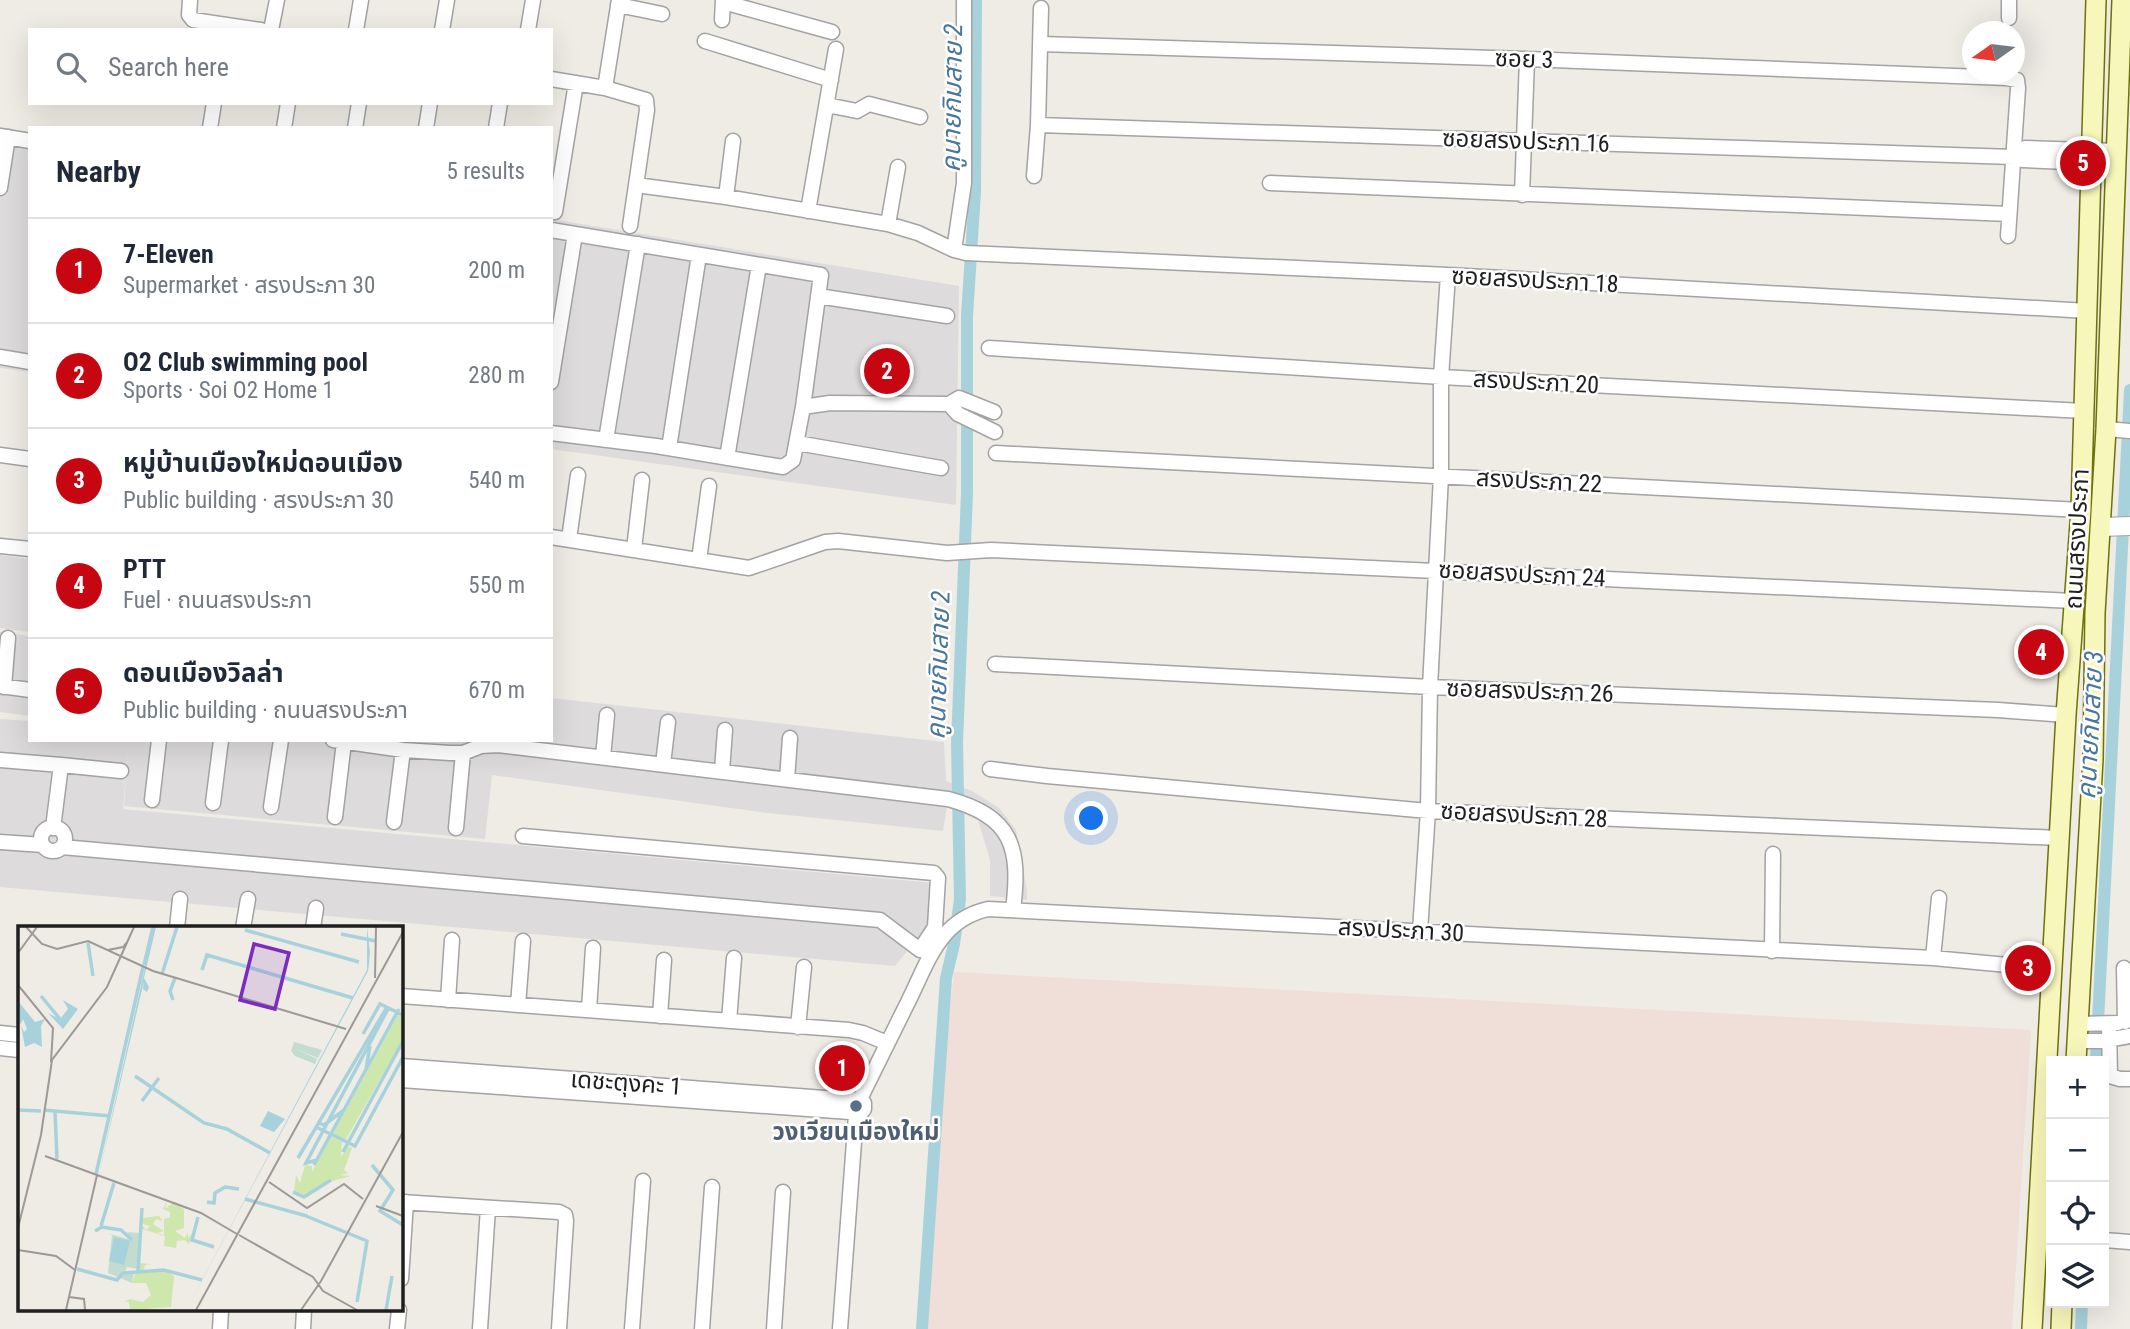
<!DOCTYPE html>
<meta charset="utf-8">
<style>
body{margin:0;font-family:"Roboto Condensed","Noto Sans Thai",sans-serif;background:#f6f6f7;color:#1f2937}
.controls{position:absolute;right:21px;bottom:21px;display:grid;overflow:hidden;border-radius:0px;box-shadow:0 7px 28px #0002}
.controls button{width:63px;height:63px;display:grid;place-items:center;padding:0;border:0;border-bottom:2px solid #e0e1e3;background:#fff;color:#1f2937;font:35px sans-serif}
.compass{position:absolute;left:1962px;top:21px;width:63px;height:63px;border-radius:50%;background:#fff;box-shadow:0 7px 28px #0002;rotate:256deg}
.you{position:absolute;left:1092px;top:819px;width:24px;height:24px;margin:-18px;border:5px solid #fff;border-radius:50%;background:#1a73e8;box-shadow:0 0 0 10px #1a73e833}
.badge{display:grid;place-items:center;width:46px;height:46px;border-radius:50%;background:#c60712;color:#fff;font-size:23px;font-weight:700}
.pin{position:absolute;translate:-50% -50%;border:4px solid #fff;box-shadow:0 2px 7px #0006}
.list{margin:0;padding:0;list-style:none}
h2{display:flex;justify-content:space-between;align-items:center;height:91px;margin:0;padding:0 28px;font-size:30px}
h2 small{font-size:23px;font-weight:400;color:#747a83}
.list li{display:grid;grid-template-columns:46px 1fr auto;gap:21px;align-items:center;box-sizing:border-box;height:105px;padding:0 28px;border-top:2px solid #e0e1e3}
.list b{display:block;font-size:26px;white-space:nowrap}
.list p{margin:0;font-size:23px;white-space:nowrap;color:#747a83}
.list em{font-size:23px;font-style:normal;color:#747a83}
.icon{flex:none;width:38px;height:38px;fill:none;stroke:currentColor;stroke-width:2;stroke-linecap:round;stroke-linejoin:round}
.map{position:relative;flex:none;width:2130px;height:1329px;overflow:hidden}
.search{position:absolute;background:#fff;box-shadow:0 7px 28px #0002;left:28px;top:28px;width:525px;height:77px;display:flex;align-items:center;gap:18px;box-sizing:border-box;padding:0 24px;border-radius:0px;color:#747a83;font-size:26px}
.panel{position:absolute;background:#fff;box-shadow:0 7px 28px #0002;left:28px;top:126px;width:525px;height:616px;border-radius:0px}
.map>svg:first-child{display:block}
.residential{fill:#dddbdc}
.military{fill:#f0ded9}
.water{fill:#a7d2db}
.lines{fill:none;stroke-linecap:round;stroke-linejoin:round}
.canal{stroke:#a7d2db;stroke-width:12}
.minor-casing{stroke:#a3a3a3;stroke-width:17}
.tertiary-casing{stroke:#a3a3a3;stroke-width:20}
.secondary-casing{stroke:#6d7209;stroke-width:22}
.minor{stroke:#fff;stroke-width:14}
.tertiary{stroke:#fff;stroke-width:18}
.secondary{stroke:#f7f7bb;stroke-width:19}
.service-dot{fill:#5c6f8a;stroke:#fff;stroke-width:2.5}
.labels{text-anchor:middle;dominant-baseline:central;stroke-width:5;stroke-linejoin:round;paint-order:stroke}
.street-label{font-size:24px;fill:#1f1f1f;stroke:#fff}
.service-label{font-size:24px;font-weight:bold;fill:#4e5e75;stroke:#fff}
.water-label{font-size:26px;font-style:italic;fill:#48779c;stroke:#fff}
.inset-river{fill:none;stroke:#a7d2db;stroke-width:3.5}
.inset-road{fill:none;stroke:#9c9996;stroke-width:2}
.view{fill:#7b2cbf;fill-opacity:0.15;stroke:#7b2cbf;stroke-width:3.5}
.inset-edge{fill:none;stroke:#1f1f1f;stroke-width:3.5}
</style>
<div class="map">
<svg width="2130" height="1329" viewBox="0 0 2130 1329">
<rect width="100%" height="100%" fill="#efebe5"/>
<!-- residential -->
<path class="residential" d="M0,127L30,132V372L0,368Z
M551,219L959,286L956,505L551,449Z
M0,555L30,559V632L0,628Z
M0,632L30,636V716L0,712Z
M551,698L944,742L946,781L972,791L999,808L1016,830L1027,891V900L990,896V860L978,820L947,807L943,831L768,813L492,775L485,839L124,806L128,746L123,809L934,883L929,924L895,966L0,887V719L30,721V740H551Z"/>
<!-- military -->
<path class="military" d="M954,972L2031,1030L2012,1329H923L941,1085Z"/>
<!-- water -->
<path class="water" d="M863,357L915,367L913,377L901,384L860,376Z"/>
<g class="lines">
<!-- canal -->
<path class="canal" d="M2096,1061L2130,390
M922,1329L946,978L954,944L960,899L957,743L967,493V316L975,192L976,0
M2081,1329L2082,1303"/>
<!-- minor casing -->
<g class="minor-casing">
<path id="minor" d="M190,0L189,15L193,20L261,30
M723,2L832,32
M618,5L662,14
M2009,18V0
M722,20L723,0
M271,30L277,0
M356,30L361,0
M442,30L447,0
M528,30L533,0
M705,41L831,80
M1041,44L1527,59L2006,78L2017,80L2018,88L2008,236
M551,79L605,88L646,100L647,110L630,226
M605,88L619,0
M827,105L857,111L869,104L920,117
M1038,125L2013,157L2023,160L2115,164
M210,128L214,103
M284,128L288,103
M355,128L359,103
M426,128L430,103
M496,128L500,103
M0,136L30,141
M2013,157L2025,148L2116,151
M1034,176L1038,125L1041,8
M1270,183L2009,214
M636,185L726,197L888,224L918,233L954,250L966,253L1448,275L2088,311
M0,188L8,137
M1522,195L1527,59
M726,197L733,141
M808,211L836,49
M551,212H555L576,83
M888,224L898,167
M551,230L821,275L803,407
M954,250L964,183V0
M818,296L947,316
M989,348L1441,377L2083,411
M0,357L30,362
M551,382L575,234
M994,412L959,398L949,404L958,414L995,432
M2106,429L2130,431
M551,433L656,446L783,467L793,460L803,407L830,403L949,404
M606,440L638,244
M797,443L941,468
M669,448L699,255
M996,453L2081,510
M0,455L30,459
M727,458L759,265
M551,537L749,568L825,542L838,541L947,553L991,550L2073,601
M569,539L578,475
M0,546L30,549
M634,549L642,480
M699,560L709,486
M995,664L1430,687L1998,710L2066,715
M0,686L30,690
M4,687L8,638
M333,740L403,750L450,753H463L481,746L498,745L948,799C1012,816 1021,847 1013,910
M603,757L607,715
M0,760L61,765L53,828
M663,764L668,722
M61,765L121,771
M990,769L1047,776L1428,811L2059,838
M722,771L725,730
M787,779L790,738
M152,800L159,740
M213,803L221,740
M271,807L281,740
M335,817L344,742
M394,822L403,750
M41 839a12 12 0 1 1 24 0a12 12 0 1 1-24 0Z
M456,828L463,753
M523,836L934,873L938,878L935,927L920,950
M0,842L43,845
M62,847L880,920L920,950L931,951
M177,928L180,899
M243,928L248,899
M313,928L316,908
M1420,931L1428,811L1430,687L1441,476V377L1448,275
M1772,951L1773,854
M1933,958L1939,898
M2124,968L2125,1022
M401,996L849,1030L863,1033L887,1043
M448,1000L452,940
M518,1005L523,941
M589,1010L593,948
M660,1016L664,960
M729,1021L734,958
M2078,1024L2118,1023
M2109,1024L2110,1076L2120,1079H2130
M798,1027L804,967
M0,1033L19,1035
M2077,1041H2101L2130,1036
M0,1048L19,1050
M401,1066L851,1100
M401,1080L850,1112L856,1115L861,1113L864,1109V1103L860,1099L851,1100L848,1106L850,1112
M860,1099C876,1067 892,1034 908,1002C928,962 939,920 988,909L1933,958L2051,969
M401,1202L559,1212L565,1215L566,1221L559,1329
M2104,1240L2130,1242
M401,1279L406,1202
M220,1329L221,1310
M303,1329L304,1310
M397,1329L399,1310
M480,1329L488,1208
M632,1329L643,1181
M702,1329L712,1187
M774,1329L783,1192
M840,1329L856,1115"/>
</g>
<!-- tertiary casing -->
<g class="tertiary-casing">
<path id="tertiary" d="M2101,527L2130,526"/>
</g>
<!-- secondary casing -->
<g class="secondary-casing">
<path id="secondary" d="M2076,1061L2093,759L2095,613L2106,429L2122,0
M2032,1329L2066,715L2081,510L2096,0
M2061,1329L2062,1303"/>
</g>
<!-- minor -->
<use href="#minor" class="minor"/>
<!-- tertiary -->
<use href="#tertiary" class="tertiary"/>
<!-- secondary -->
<use href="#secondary" class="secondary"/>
</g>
<!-- markers -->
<circle class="service-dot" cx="856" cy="1106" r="7"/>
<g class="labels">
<!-- street labels -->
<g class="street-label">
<text transform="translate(1524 59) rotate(2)">ซอย 3</text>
<text transform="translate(1526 141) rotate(2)">ซอยสรงประภา 16</text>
<text transform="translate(1535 280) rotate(3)">ซอยสรงประภา 18</text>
<text transform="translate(1536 382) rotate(3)">สรงประภา 20</text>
<text transform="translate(1539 481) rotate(3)">สรงประภา 22</text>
<text transform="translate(2077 539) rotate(-87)">ถนนสรงประภา</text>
<text transform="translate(1522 574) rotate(3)">ซอยสรงประภา 24</text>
<text transform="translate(1530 691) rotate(2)">ซอยสรงประภา 26</text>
<text transform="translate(1524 815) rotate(3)">ซอยสรงประภา 28</text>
<text transform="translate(1401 930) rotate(3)">สรงประภา 30</text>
<text transform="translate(626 1083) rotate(4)">เดชะตุงคะ 1</text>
</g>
<!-- service labels -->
<g class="service-label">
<text x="856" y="1132">วงเวียนเมืองใหม่</text>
</g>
<!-- water labels -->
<g class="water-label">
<text transform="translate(952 98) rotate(-89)">คูนายกิมสาย 2</text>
<text transform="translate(938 665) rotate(-88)">คูนายกิมสาย 2</text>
<text transform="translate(2090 725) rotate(-87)">คูนายกิมสาย 3</text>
</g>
</g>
<!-- overview -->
<g transform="translate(18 926)">
<rect width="385" height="385" fill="#efebe5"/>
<path d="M380,89L385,90V113L327,215L315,208ZM313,211L324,216L323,231L330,220L334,222L326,244L330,247L322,249L333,250L307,257L285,271L276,267L278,249L282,257L287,239L294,240V246ZM149,275L147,283L155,277L166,283V302L157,305L167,312L170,306V312L174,307L171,318L167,314L159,315L158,322L146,320L147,310L124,303V299L128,304L132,300L125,298V292L141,290L145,295L138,293L135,298L146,305L139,307L146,309V293L152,291V286L145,283ZM121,337L134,338L127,339L125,347L146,344L156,350L153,381L112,384L111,376H106L112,373L125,376L133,369L128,357H114Z" fill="#cde7ad"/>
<path d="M276,116L304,124L300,132L278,123L299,133L297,138L277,130L273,125ZM109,306L122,307L120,343L109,341L107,346H116L114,357L90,347L94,309L89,307L113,314Z" fill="#c2ddcf"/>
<path d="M138,1L126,52L131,61L129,66L125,63L126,55L81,248L136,1ZM349,1L352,26L351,38L350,45L168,384L349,44ZM45,74L60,83L45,103L30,87L42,93L50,83ZM0,75L17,96L27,93L23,100L24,121L16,117L7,121L3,99L6,106L9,103L5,93L3,98L0,94ZM250,185L267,193L256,206L242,200ZM96,311L112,315L106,339L91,335Z" fill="#a7d2db"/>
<path class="inset-river" d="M227,4L341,36M323,8L358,15M70,17L75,50M126,39L135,1M184,44L189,29L335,72M144,48L159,1M23,70L42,93M155,74L152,65L157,52M345,108L362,78L385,89M348,143L352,120M117,150L186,197L209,203L252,227M124,175L141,152M0,184L23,185M26,184L92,190M37,185L39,233M301,197L306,199L326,184M298,201L337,220L385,131M325,226L385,115M280,232L369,81M299,234L288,237L371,81M296,239L381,83M354,239L375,264L362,285L385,299M78,248L125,41M275,266L286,271L313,254M227,273L289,290M189,276L196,277L197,267L207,261L221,263M288,290L349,315L339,376M180,291L174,314L196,321M83,300L96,257M77,305L84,301L103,304L114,314M59,343L99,354L105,347M120,346L124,282M105,347L146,344L184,354M368,384L374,350"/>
<path class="inset-road" d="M8,1L24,18L39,23L70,15L135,45L328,103M90,24L105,21L109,16M0,27L19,1M357,52L358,1M0,59L35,102L33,136M27,230L183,287L219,308M251,256L289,282L326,258L345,273M358,280L385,290M0,302L23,209L34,134L89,61L116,1M221,309L295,351L305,365L339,384M0,324L38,330L57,344M51,371L66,373L67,384M48,384L79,249M178,384L385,6M283,384L303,355L385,206"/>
<path class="view" d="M236,18L271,27L257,83L222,74Z"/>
<rect width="385" height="385" class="inset-edge"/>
</g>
</svg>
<div class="controls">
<button>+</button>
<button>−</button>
<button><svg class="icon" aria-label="locate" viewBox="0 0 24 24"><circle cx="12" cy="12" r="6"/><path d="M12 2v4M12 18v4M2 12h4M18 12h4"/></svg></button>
<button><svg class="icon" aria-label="layers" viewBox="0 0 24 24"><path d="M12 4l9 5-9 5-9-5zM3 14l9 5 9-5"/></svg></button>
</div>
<svg class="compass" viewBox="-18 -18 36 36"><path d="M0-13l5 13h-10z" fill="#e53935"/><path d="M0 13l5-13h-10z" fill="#747a83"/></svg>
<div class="you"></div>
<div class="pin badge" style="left:842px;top:1068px">1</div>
<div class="pin badge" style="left:887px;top:371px">2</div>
<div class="pin badge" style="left:2028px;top:968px">3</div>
<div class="pin badge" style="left:2041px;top:652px">4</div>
<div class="pin badge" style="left:2083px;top:163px">5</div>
<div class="search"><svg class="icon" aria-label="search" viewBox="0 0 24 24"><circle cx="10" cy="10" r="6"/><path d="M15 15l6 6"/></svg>Search here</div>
<section class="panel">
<h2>Nearby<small>5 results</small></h2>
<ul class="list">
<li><span class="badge">1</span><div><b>7-Eleven</b><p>Supermarket · สรงประภา 30</p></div><em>200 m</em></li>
<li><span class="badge">2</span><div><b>O2 Club swimming pool</b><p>Sports · Soi O2 Home 1</p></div><em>280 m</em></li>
<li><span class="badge">3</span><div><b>หมู่บ้านเมืองใหม่ดอนเมือง</b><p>Public building · สรงประภา 30</p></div><em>540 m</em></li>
<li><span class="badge">4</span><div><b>PTT</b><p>Fuel · ถนนสรงประภา</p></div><em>550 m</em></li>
<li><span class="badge">5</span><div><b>ดอนเมืองวิลล่า</b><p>Public building · ถนนสรงประภา</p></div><em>670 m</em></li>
</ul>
</section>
</div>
